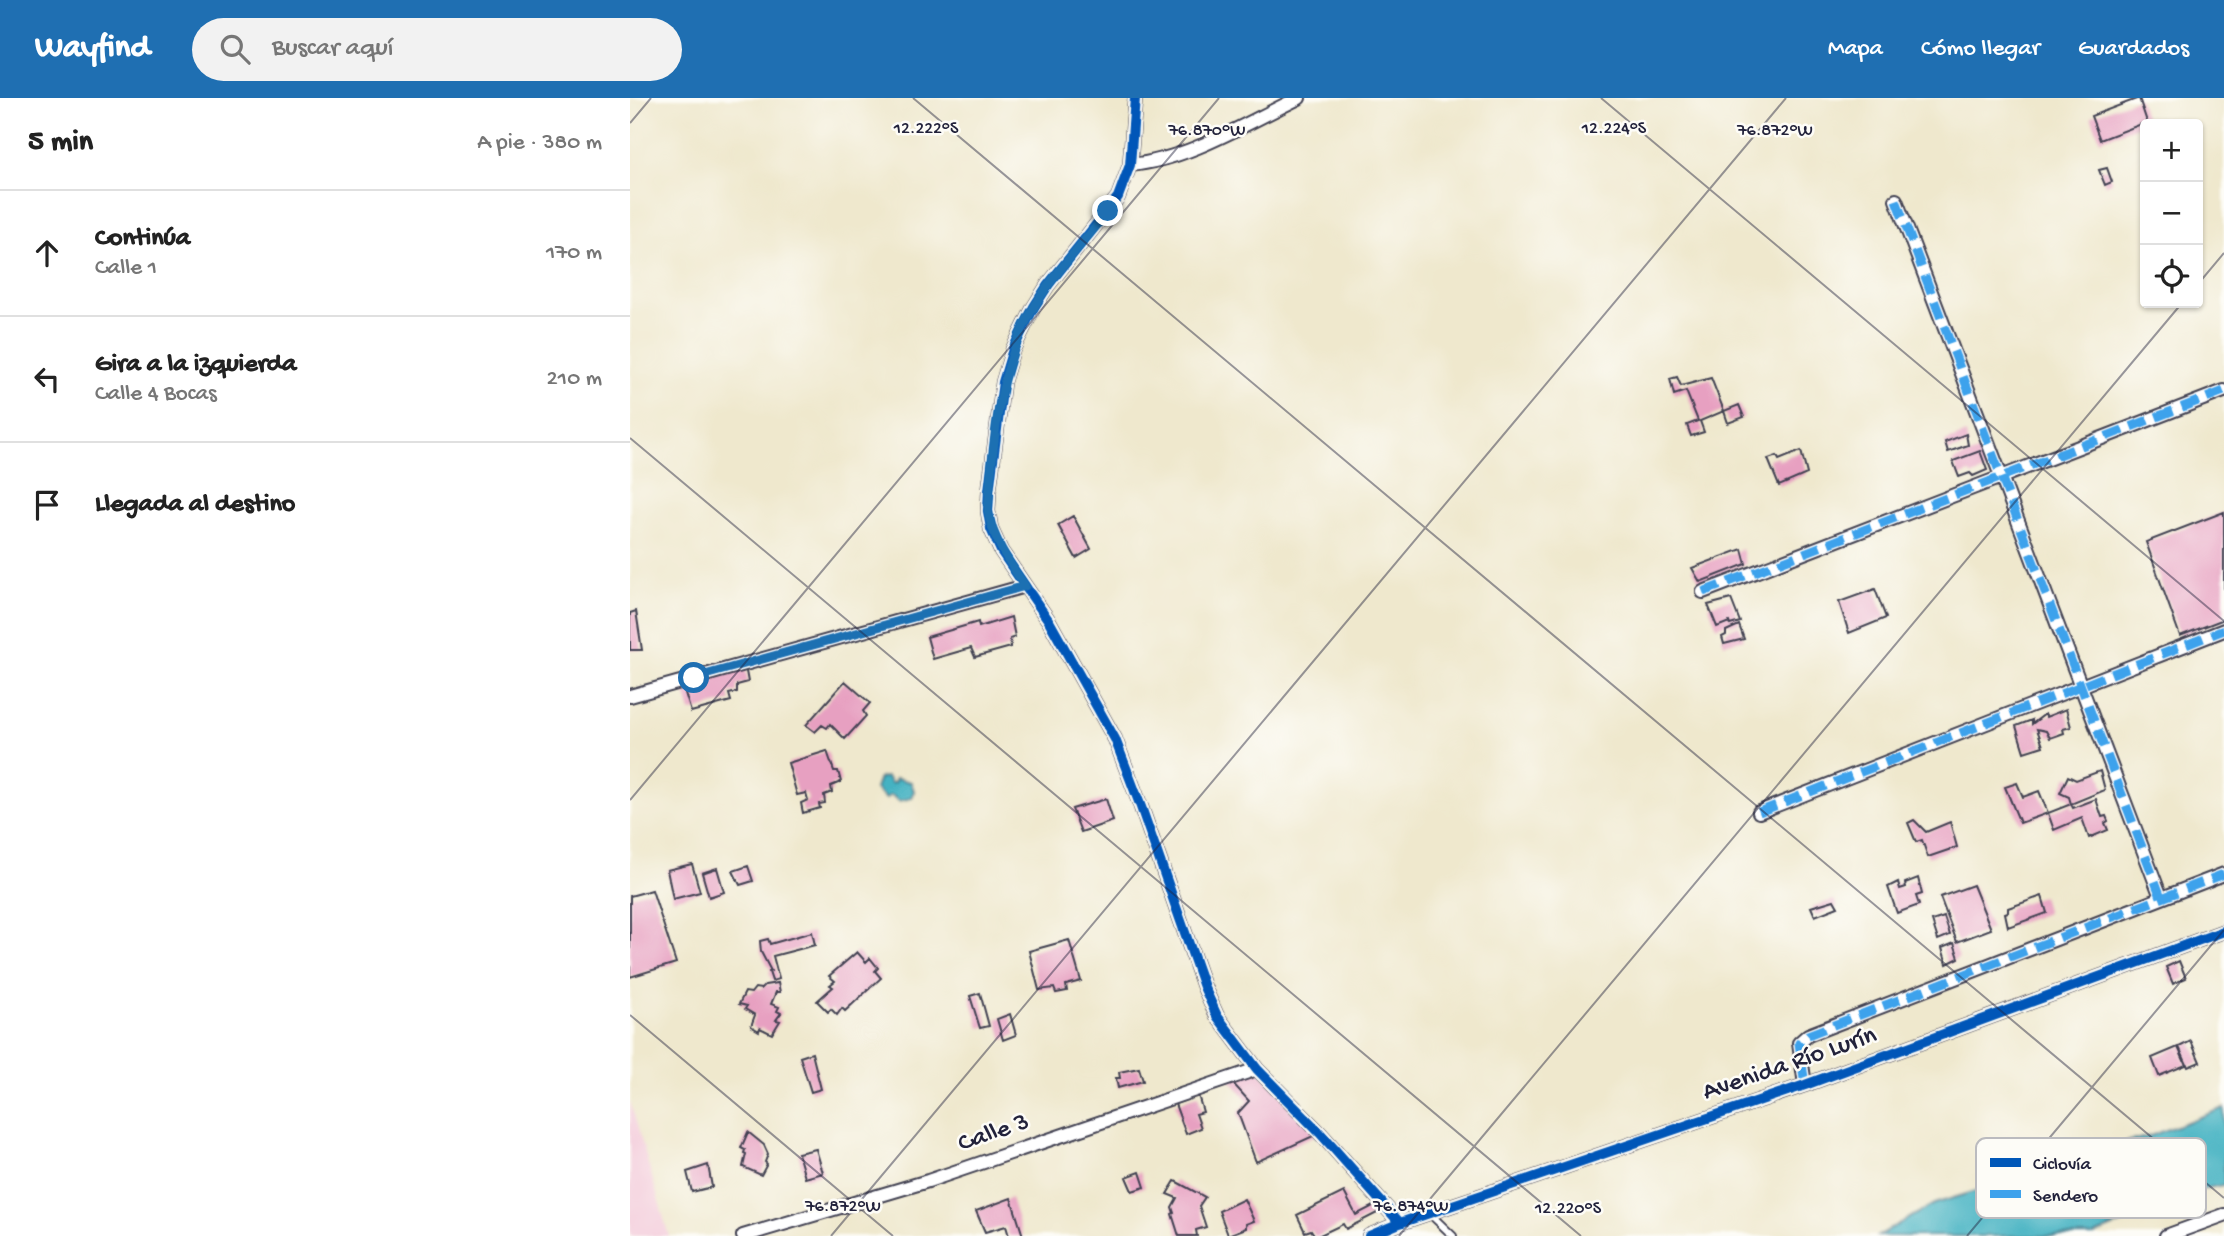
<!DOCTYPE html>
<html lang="es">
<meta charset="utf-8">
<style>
body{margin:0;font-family:"Gochi Hand",sans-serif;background:#f2f2f2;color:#222}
.controls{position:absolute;right:21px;top:21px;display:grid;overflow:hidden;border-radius:7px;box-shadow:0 2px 5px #0004}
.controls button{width:63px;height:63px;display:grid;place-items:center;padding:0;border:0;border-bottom:2px solid #e0e0e0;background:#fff;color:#222;font:35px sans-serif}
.stop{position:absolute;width:21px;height:21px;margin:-16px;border:5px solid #1f6fb2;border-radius:50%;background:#fff}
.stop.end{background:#1f6fb2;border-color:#fff;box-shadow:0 2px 7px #0008}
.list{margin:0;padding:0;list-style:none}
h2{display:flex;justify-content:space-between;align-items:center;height:91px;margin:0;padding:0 28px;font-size:30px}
h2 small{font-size:23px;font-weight:400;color:#767676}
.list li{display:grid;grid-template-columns:46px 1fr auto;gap:21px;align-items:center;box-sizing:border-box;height:126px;padding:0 28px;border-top:2px solid #e0e0e0}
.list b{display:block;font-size:26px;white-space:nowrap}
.list p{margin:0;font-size:23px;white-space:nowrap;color:#767676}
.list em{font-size:23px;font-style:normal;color:#767676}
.icon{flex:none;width:38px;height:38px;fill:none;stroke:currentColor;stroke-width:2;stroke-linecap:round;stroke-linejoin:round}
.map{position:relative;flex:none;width:1594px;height:1138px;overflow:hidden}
header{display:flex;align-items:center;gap:42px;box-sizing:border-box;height:98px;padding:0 35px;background:#1f6fb2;color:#fff}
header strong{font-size:33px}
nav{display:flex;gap:38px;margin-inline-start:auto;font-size:24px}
.search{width:490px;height:63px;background:#f2f2f2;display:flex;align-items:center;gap:18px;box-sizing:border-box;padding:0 24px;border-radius:38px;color:#767676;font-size:26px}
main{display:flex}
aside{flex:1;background:#fff}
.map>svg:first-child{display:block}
.built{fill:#f4cfdd}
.water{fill:#45b2c2;stroke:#346a7e;stroke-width:2}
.building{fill:#e7a0c1}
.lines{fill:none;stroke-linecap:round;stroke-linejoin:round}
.lane-casing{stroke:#414051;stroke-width:10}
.street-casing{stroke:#414051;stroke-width:16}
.lane{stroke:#fff;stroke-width:6}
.street{stroke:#fff;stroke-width:12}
.quiet{stroke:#3ea2ec;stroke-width:9;stroke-dasharray:18 9;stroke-linecap:butt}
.cycleway-casing{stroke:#fdfcf7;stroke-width:15}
.cycleway{stroke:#0057b8;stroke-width:10}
.route{stroke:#1f6fb2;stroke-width:9}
.ticks{fill:none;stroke:#22223b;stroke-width:2;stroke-opacity:0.45}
.labels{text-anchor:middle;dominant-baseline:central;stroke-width:5;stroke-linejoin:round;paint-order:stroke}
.street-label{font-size:26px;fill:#22223b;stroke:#fdfcf7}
.key{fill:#fdfcf7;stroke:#bbbbbf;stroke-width:2}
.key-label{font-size:19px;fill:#22223b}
.ticks-label{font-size:18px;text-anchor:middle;fill:#22223b;stroke:#fdfcf7;stroke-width:5;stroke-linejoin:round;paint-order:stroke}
</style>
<header>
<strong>Wayfind</strong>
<div class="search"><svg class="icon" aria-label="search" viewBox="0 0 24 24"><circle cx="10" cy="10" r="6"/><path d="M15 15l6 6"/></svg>Buscar aquí</div>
<nav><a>Mapa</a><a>Cómo llegar</a><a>Guardados</a></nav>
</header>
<main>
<aside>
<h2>5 min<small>A pie · 380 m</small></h2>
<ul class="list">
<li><svg class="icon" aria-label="ahead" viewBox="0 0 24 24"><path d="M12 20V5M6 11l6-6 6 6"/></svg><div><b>Continúa</b><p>Calle 1</p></div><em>170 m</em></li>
<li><svg class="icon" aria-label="left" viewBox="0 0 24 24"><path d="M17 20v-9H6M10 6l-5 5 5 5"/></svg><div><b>Gira a la izquierda</b><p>Calle 4 Bocas</p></div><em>210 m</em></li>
<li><svg class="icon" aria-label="arrive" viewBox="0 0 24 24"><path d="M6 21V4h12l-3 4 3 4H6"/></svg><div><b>Llegada al destino</b></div></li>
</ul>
</aside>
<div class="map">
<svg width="1594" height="1138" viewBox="0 0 1594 1138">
<rect width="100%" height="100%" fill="#fdfcf7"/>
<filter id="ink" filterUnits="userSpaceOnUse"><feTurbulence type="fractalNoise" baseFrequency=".0143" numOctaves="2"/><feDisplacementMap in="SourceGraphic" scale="14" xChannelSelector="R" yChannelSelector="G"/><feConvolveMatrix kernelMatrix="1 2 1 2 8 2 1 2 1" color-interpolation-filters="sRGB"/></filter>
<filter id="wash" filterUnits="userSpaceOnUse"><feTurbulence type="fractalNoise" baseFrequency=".00686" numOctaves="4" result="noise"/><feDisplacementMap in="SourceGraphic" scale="28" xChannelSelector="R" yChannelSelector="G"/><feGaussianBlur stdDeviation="1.57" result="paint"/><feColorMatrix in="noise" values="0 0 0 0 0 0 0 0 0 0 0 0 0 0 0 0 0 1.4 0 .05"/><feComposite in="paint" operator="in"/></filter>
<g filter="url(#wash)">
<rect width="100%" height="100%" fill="#efe8cd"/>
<!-- built -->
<path class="built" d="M0,1003L39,1138H0Z"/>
<!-- water -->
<path class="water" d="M257,679L261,685H264L266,680L281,684L284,693L282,700L269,703L261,697L256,701L245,691L249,680Z
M1594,1010V1087L1573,1091L1462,1138H1248L1304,1106L1398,1077L1451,1056L1520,1038Z"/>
<g id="blocks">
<!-- building -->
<path class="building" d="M1509,0L1517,24L1470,42L1461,18Z
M1477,70L1482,84L1475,87L1469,72Z
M1047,279L1051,288L1081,280L1094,313L1070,323L1074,334L1061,338L1057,327L1068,323L1056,293L1044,297L1040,281Z
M1109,307L1114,319L1098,325L1094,313Z
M1336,336L1338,347L1318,354L1315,344Z
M1171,353L1177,376L1149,388L1138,361L1147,358L1149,362Z
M1350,353L1357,372L1343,378L1340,375L1329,379L1323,363Z
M1594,414V521L1550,538L1516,444Z
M443,418L461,451L446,460L428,427Z
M1112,451L1116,466L1070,484L1062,470Z
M1245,491L1256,520L1219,535L1209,504Z
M1101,501L1110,524L1100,527L1099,524L1087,529L1078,507Z
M6,513L12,552H0V515Z
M381,519L385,539L380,541L381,549L345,559L341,550L303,561L297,539L348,524L349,529Z
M1109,527L1114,541L1094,546L1092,539L1096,537V533Z
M115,568L118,584L107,587V594L99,596L101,603L61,614L55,595L66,590L63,580Z
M215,583L240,605L233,613L236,618L215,641L200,626L197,630L192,627L185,634L176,627Z
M1436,611L1441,629L1433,631L1434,635L1420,640L1416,633L1407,631L1413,648L1394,654L1386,628L1402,622V626L1415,616L1416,619Z
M197,653L204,673H208L211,684L201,688L202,694L194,697L195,705L189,706L190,710L173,715L171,705L178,702L176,695L167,697L158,665Z
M1470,673L1475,692L1441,706L1439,699L1430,695L1438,678L1446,682Z
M1387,685L1393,699L1409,693L1418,715L1390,725L1375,689Z
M476,701L483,723L451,734L442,711Z
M1466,701L1472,719L1476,718L1478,723L1475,725L1478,732L1459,740L1452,720L1424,732L1418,715L1441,706L1443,710Z
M1284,722L1296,734L1320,724L1327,749L1298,759L1292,742L1286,744L1278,725Z
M62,766L70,794L43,801L37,772Z
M118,768L123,783L110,787L103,773Z
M87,770L94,794L79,799L72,775Z
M1288,780L1292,796L1286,798L1289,807L1267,815L1258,789L1268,784L1270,791L1276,789L1275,785Z
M1343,787L1361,831L1327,844L1310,799Z
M22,792L46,865L0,879V798Z
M1412,798L1417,815L1378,829L1375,815L1378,814V810Z
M1204,802L1208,809L1185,818L1181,809Z
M1314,819L1320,837L1308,842L1302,823Z
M182,834L185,847L143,858L149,881L142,883L139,874L141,873L131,854L130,843L138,841L140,846Z
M439,842L451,883L436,887L437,893L426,895L424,890L409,892L399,853Z
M1324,845L1329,860L1317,866L1312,850Z
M227,854L236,864L240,860L248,870L245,873L251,880L215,913L212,910L207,917L201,911L198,914L187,903L203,889L200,887L205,883L199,878Z
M1549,863L1556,880L1543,886L1536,869Z
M148,885L150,894H146L141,906L149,909L147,913L151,915L146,922L150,923L142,936L130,930L129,933L121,928L125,917L115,911L117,908L109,906L115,894L121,895L125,890L131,891L135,887Z
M350,895L359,928L350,930L340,898Z
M380,916L386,937L373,942L367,921Z
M1561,943L1570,964L1558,969L1549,949Z
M1548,949L1556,967L1529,978L1522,960Z
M182,955L191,991L181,994L170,959Z
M509,970L513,983L488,990L486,980H490L489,974Z
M627,971L690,1035L626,1064L608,1015L619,1003L599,981Z
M568,997L573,1014L566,1016L571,1030L556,1036L545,1006Z
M118,1034L134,1047L138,1056L135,1064L137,1066L131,1077L113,1069L116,1056L114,1055L115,1052L111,1050Z
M186,1051L193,1075L175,1080L168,1055Z
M78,1067L82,1089L62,1094L57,1074Z
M510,1074L515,1089L502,1093L496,1079Z
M545,1083L575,1099L569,1108L576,1129L566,1132L567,1138H549L542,1116L544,1115L542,1109L547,1100L537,1096Z
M714,1094L726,1117L749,1105L755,1111L716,1131L713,1126L688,1138H685L681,1132L675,1134L667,1117Z
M381,1100L393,1138H379L376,1128L355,1134L346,1113Z
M614,1101L624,1123L616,1126V1130L598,1137L589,1113Z"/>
</g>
</g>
<g filter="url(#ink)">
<use href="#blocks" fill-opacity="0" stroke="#414051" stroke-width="2"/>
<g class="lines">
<!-- lane casing -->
<g class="lane-casing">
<path id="lane" d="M799,1115L823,1138"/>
</g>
<!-- street casing -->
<g class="street-casing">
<path id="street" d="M505,0L500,67L488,99L418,187L404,209L383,251L373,284L359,393L358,413L361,431L371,453L419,523L485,641L511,709L574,889L587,918L627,971L690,1035L770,1125
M500,67C558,62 616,25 669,0
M1266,102L1531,799
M1073,494L1594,293
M0,598L395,488
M1129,714L1594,532
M1175,987L1169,945L1178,937L1594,776
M113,1138L298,1083L627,971
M739,1138L770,1125L1175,987L1594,833
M1536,1138L1594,1117"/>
</g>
<!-- lane -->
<use href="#lane" class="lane"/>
<!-- street -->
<use href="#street" class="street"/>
<!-- quiet -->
<path class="quiet" d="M1266,102L1531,799
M1073,494L1594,293
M1129,714L1594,532
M1175,987L1169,945L1178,937L1594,776"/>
<!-- cycleway casing -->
<g class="cycleway-casing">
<path id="cycleway" d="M505,0L500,67L488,99L418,187L404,209L383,251L373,284L359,393L358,413L361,431L371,453L419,523L485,641L511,709L574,889L587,918L627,971L690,1035L770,1125
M739,1138L770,1125L1175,987L1594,833"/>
</g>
<!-- cycleway -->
<use href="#cycleway" class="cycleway"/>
</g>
</g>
<g class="lines" filter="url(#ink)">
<!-- route -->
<path class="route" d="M64,580L395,488C379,464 363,442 358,413C363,344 368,266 406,206C426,172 455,144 478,113"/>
</g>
<!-- ticks -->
<path class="ticks" d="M283,0L1594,1100M971,0L1594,523M0,25L21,0M1568,186L1594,155M0,340L951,1138M0,702L589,0M0,917L263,1138M201,1138L1156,0M769,1138L1552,205M1337,1138L1594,832"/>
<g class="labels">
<!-- street labels -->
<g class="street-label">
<text transform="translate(1160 967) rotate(-19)">Avenida Río Lurín</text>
<text transform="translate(364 1036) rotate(-19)">Calle 3</text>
</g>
</g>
<!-- legend -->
<rect x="1346" y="1040" width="230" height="80" rx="10" class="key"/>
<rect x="1360" y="1060" width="31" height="9" fill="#0057b8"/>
<rect x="1360" y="1092" width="31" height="8" fill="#3ea2ec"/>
<g class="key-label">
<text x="1403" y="1071">Ciclovía</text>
<text x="1403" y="1103">Sendero</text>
</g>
<g class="ticks-label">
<text x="296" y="35">12.222°S</text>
<text x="984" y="35">12.224°S</text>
<text x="577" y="37">76.870°W</text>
<text x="1145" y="37">76.872°W</text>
<text x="213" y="1113">76.872°W</text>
<text x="781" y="1113">76.874°W</text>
<text x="938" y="1115">12.220°S</text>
</g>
</svg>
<div class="controls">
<button>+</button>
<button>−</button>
<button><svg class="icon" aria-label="locate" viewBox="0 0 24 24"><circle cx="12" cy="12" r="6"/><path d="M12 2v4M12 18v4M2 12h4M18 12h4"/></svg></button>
</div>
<div class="stop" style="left:64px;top:580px"></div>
<div class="stop end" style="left:478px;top:113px"></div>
</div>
</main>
